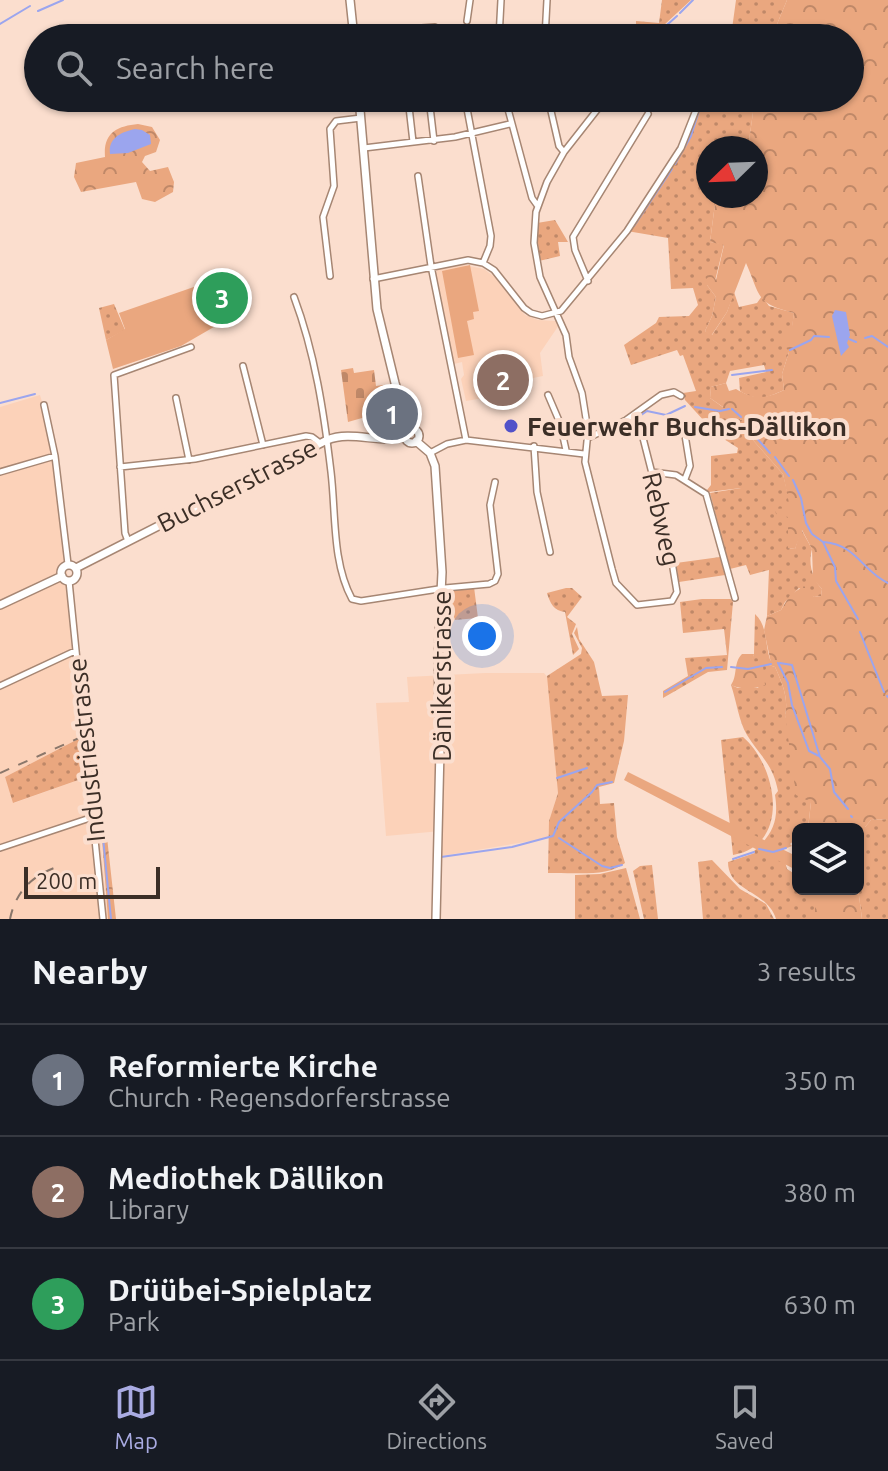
<!DOCTYPE html>
<meta charset="utf-8">
<style>
body{margin:0;font-family:Ubuntu,sans-serif;background:#20242c;color:#f1f3f6}
.controls{position:absolute;right:24px;bottom:24px;display:grid;overflow:hidden;border-radius:12px;box-shadow:0 2px 6px #0004}
.controls button{width:72px;height:72px;display:grid;place-items:center;padding:0;border:0;border-bottom:2px solid #363941;background:#171b24;color:#f1f3f6;font:40px sans-serif}
.compass{position:absolute;left:696px;top:136px;width:72px;height:72px;border-radius:50%;background:#171b24;box-shadow:0 2px 6px #0004;rotate:247deg}
.scale{position:absolute;left:24px;bottom:20px;width:136px;box-sizing:border-box;padding-left:8px;border:4px solid #3b2e26;border-top:0;font-size:22px;line-height:28px;white-space:nowrap;color:#3b2e26;-webkit-text-stroke:6px #fbdece;paint-order:stroke}
.you{position:absolute;left:482px;top:636px;width:28px;height:28px;margin:-20px;border:6px solid #fff;border-radius:50%;background:#1a73e8;box-shadow:0 0 0 12px #1a73e833}
.badge{display:grid;place-items:center;width:52px;height:52px;border-radius:50%;background:#a9abe2;color:#fff;font-size:26px;font-weight:700}
.pin{position:absolute;translate:-50% -50%;border:4px solid #fff;box-shadow:0 2px 8px #0006}
.list{margin:0;padding:0;list-style:none}
h2{display:flex;justify-content:space-between;align-items:center;height:104px;margin:0;padding:0 32px;font-size:34px}
h2 small{font-size:26px;font-weight:400;color:#9ea1a6}
.list li{display:grid;grid-template-columns:52px 1fr auto;gap:24px;align-items:center;box-sizing:border-box;height:112px;padding:0 32px;border-top:2px solid #363941}
.list b{display:block;font-size:30px;white-space:nowrap}
.list p{margin:0;font-size:26px;white-space:nowrap;color:#9ea1a6}
.list em{font-size:26px;font-style:normal;color:#9ea1a6}
.icon{flex:none;width:44px;height:44px;fill:none;stroke:currentColor;stroke-width:2;stroke-linecap:round;stroke-linejoin:round}
.map{position:relative;flex:none;width:888px;height:919px;overflow:hidden}
.search{position:absolute;background:#171b24;box-shadow:0 2px 6px #0004;left:24px;right:24px;top:24px;height:88px;display:flex;align-items:center;gap:20px;box-sizing:border-box;padding:0 28px;border-radius:44px;color:#9ea1a6;font-size:30px}
.sheet{height:440px;background:#171b24}
nav{display:flex;justify-content:space-around;align-items:center;box-sizing:border-box;height:112px;border-top:2px solid #363941;background:#171b24;font-size:22px;color:#9ea1a6}
nav a{display:grid;justify-items:center;gap:4px}
nav .on{color:#a9abe2}
.map>svg:first-child{display:block}
.built{fill:#fcd2b9}
.grass{fill:url(#grass-dots)}
.forest{fill:url(#forest-crowns)}
.cemetery{fill:url(#cemetery-stones)}
.garden{fill:#eaa77f}
.water{fill:#9ba5ee}
.lines{fill:none;stroke-linecap:round;stroke-linejoin:round}
.stream{stroke:#9ba5ee;stroke-width:2}
.street-casing{stroke:#a68673;stroke-width:8}
.secondary-casing{stroke:#a68673;stroke-width:10}
.street{stroke:#fff;stroke-width:5}
.secondary{stroke:#fff;stroke-width:7}
.rail{stroke:#8a776b;stroke-width:2;stroke-dasharray:10 10;stroke-linecap:butt}
.poi-dot{fill:#5252c9;stroke:#fbdece;stroke-width:3}
.labels{text-anchor:middle;dominant-baseline:central;stroke-width:8;stroke-linejoin:round;paint-order:stroke}
.poi-label{font-size:26px;font-weight:bold;fill:#3b2e26;stroke:#fbdece;text-anchor:start}
.street-label{font-size:26px;fill:#3b2e26;stroke:#fbdece}
</style>
<div class="map">
<svg width="888" height="919" viewBox="0 0 888 919">
<defs>
<pattern id="grass-dots" width="8" height="8" patternUnits="userSpaceOnUse" patternTransform="scale(2)"><rect width="8" height="8" fill="#eaa77f"/><path d="M2 2h.1M6 6h.1" fill="none" stroke="#bf8868" stroke-width="1.8" stroke-linecap="round"/></pattern>
<pattern id="forest-crowns" width="20" height="18" patternUnits="userSpaceOnUse" patternTransform="scale(2)"><rect width="20" height="18" fill="#eaa77f"/><path d="M2 6a3 3 0 1 1 6 0M12 15a3 3 0 1 1 6 0" fill="none" stroke="#bf8868"/></pattern>
<pattern id="cemetery-stones" width="16" height="16" patternUnits="userSpaceOnUse" patternTransform="scale(2)"><rect width="16" height="16" fill="#eaa77f"/><path d="M2 7V4a2 2 0 0 1 4 0v3zM10 15v-3a2 2 0 0 1 4 0v3z" fill="#bf8868"/></pattern>
</defs>
<rect width="100%" height="100%" fill="#fbdece"/>
<!-- built -->
<path class="built" d="M459,264L484,269L496,278L525,315L538,320L556,321L559,325L540,353L543,376L523,380L525,391L466,401L461,379L464,375L462,362L454,364L436,275L437,269L440,268Z
M40,395L48,422L66,558L80,738L5,777L14,803L84,778L88,816L98,815L108,919H0V407Z
M485,673H544L549,679L558,793L549,821V838L441,856V831L386,836L376,703L409,702L407,677Z"/>
<!-- grass -->
<path class="grass" d="M662,0H691L650,38H636V21L659,23Z
M736,0H787L775,29H732Z
M701,98H755L748,148H708V196H716L710,242L724,244L715,281L707,285L716,297L712,316L705,331L712,335L727,312L734,292L739,307L757,303L762,296L769,306L794,313L789,352L782,374L784,390C766,398 758,402 740,391L739,378L766,372L764,365L730,371L726,383L711,387L710,398L741,420L747,418L752,439L783,474L791,508L788,548L795,549L801,529L812,549C808,564 812,578 822,589L821,596L814,597L799,588L785,602L781,610L767,616L769,570L750,575L746,565L730,569L710,493L741,488L709,492L707,490L711,485V456L737,453L738,448L716,434L685,400L683,393L696,391L683,355L680,356L677,350L631,365L624,345L656,323L659,317L689,316L698,305L693,288L671,289L668,238L627,231L681,148Z
M555,220L568,242H558L560,256L539,261L537,223Z
M114,304L125,330L106,340L99,308Z
M720,557L725,575L679,582L676,563Z
M474,587L478,618L443,621L445,591Z
M566,588H572L582,597L567,617L576,624L572,634L579,649L573,655L565,612C554,611 550,603 547,593Z
M702,599H731L733,602L727,670L708,672L663,698V691L688,676L685,658L727,655L724,629L683,633L680,602Z
M755,614C769,627 764,647 772,664L751,662L754,654Z
M577,627L579,639L594,662L602,696L628,695L624,741L614,783L599,787L600,804L614,803L617,837L625,863C606,878 572,872 548,873L549,821L558,793L547,676L581,654L582,648L574,633Z
M769,665L775,667C782,682 789,699 785,715L811,802L808,828L798,829V837L790,844L792,846L782,850L787,869L798,876V889H815V919H776C767,890 728,892 728,862L755,853L754,851C773,834 779,820 775,795L778,791C773,764 760,756 747,735C739,722 736,699 731,685L738,688H758L762,679V666Z
M743,737C777,766 792,845 733,855L721,740Z
M80,738L84,778L13,803L5,777Z
M888,819V919H862L858,888V829L852,827H865L871,820Z
M712,860L740,889L766,904L774,919H703L698,862Z
M652,865L658,919H644L633,871L640,866Z
M626,868L640,919H575V875L600,874Z"/>
<!-- forest -->
<path class="forest" d="M787,0H888V819L871,820L865,827L808,829L811,802L796,795L785,715C789,699 782,682 775,667L769,665L763,666L765,685C755,689 741,690 731,685C738,675 733,663 742,654H754L752,662L765,660L771,663L764,630L767,616L781,610L790,595L804,586L814,597L821,596L822,589L813,579L812,549L802,530L795,549L788,548V517L776,514L775,509L790,508L783,474L752,439L747,419L741,420L731,414L720,418L723,407L710,398L711,387L726,383L729,391L736,389C755,400 765,399 784,390L782,374L789,352L780,338L792,326L794,313C755,303 761,297 746,263L727,312L711,336L705,331L712,316L716,297L707,285L705,273H711L716,280L724,245L710,242L716,196H756V148H748L755,98H850V38H740L741,29H775Z
M138,124L152,127L160,140L156,152L145,156L142,162L150,171L168,167L174,182L173,192L155,202L142,199L136,182L81,192L74,177L76,163L105,157C103,133 117,126 138,124Z
M225,276L232,315L219,324L211,281Z
M100,813L105,819L116,919H108Z
M858,888L862,919H815V889Z"/>
<!-- cemetery -->
<path class="cemetery" d="M353,368L354,373L374,370L376,386L383,385L386,398L380,399L383,412L348,422L341,370Z"/>
<!-- garden -->
<path class="garden" d="M470,265L479,311L473,312L474,319L467,321L474,355L458,358L442,271Z
M211,281L219,324L181,346L113,369L106,340L125,329L119,313Z
M628,772L798,857V871L624,780Z"/>
<!-- water -->
<path class="water" d="M135,129L142,130L150,135L151,144L128,153L110,154C108,138 121,132 135,129Z
M835,310L846,312L850,335L847,343L849,347L841,356L832,316Z"/>
<g class="lines">
<!-- stream -->
<path class="stream" d="M38,11L63,0
M680,13L693,0
M0,24L30,6
M658,33L677,16
M653,38L654,36
M675,164L691,136L703,98
M634,226L672,169
M865,338L872,336L888,347
M849,339L856,342
M790,350L811,340L814,336L829,337
M732,375L772,370
M0,403L35,394
M695,407L720,411L729,409
M732,409L741,417
M637,418L647,411L666,415L685,406
M623,425L633,421
M752,433L770,453
M775,457L789,476
M793,480L801,498L806,523L812,534L823,542L835,567L836,581L858,619
M824,542C857,545 862,571 888,583
M860,632L884,692
M778,663L788,683L792,705L809,751L819,756
M780,663L792,665L820,757L830,769L834,792L848,809
M731,667L748,669L771,664
M665,692L706,668L722,667
M887,696L888,697
M557,778L587,768
M851,816L852,817
M101,817L111,919
M559,838L602,866L610,868L622,865
M759,849L773,852L786,848
M441,857L512,847L553,836L559,822L592,792L597,785L612,782
M733,859L754,852"/>
<!-- street casing -->
<g class="street-casing">
<path id="street" d="M467,21L470,0
M402,30L403,38
M353,33L435,27L451,38
M499,38L501,0
M545,38L547,0
M408,98L413,142
M429,98L434,141
M465,98L491,236L490,246L483,263
M505,98L532,198L537,205
M548,98L559,146L564,152
M604,101L564,152L547,182L536,212L534,243L540,277L566,335L569,357L582,393L588,431L585,462L612,569L616,583L637,605L672,601L677,592L667,532L643,438
M364,148L455,137L510,124
M418,176L431,266L466,440
M330,276L323,217L334,186L330,129L336,121L361,118
M373,279L468,260L483,263L494,270L524,308L531,313L542,316L561,311L627,231L681,148L698,105
M588,281L575,250L573,237L648,114
M294,297C315,353 324,413 331,472C336,514 332,562 352,599L361,601L445,588L489,584L495,581L498,574L490,505L495,482
M243,366L263,445
M548,395L560,423L566,450
M176,398L189,460
M44,405L55,456L68,564
M588,438L626,420L661,395L674,392L681,396
M534,446L537,492L550,552
M430,453L447,444L466,440L584,454
M120,467L195,459L306,436L312,437L320,443
M0,472L55,456
M652,472L676,475L706,494L735,598
M685,479L690,466L685,435
M128,541L125,533L114,375L191,347
M69,581L103,919
M0,686L75,651
M0,848L93,817"/>
</g>
<!-- secondary casing -->
<g class="secondary-casing">
<path id="secondary" d="M350,0L354,38
M359,98L377,309L395,383L410,429
M405 436a7 7 0 1 1 14 0a7 7 0 1 1-14 0Z
M416,441L430,453L435,466L442,572L438,658L440,749L436,919
M61 573a8 8 0 1 1 16 0a8 8 0 1 1-16 0Z
M76,568L327,440C352,430 379,444 405,437
M0,605L62,576"/>
</g>
<!-- street -->
<use href="#street" class="street"/>
<!-- secondary -->
<use href="#secondary" class="secondary"/>
<!-- rail -->
<path class="rail" d="M0,773L79,738
M10,919C15,894 30,877 54,868"/>
</g>
<!-- markers -->
<circle class="poi-dot" cx="511" cy="426" r="8"/>
<g class="labels">
<!-- poi labels -->
<g class="poi-label">
<text x="527" y="426">Feuerwehr Buchs-Dällikon</text>
</g>
<!-- street labels -->
<g class="street-label">
<text transform="translate(237 485) rotate(-27)">Buchserstrasse</text>
<text transform="translate(662 519) rotate(77)">Rebweg</text>
<text transform="translate(441 676) rotate(-90)">Dänikerstrasse</text>
<text transform="translate(86 750) rotate(-96)">Industriestrasse</text>
</g>
</g>
</svg>
<div class="controls">
<button><svg class="icon" aria-label="layers" viewBox="0 0 24 24"><path d="M12 4l9 5-9 5-9-5zM3 14l9 5 9-5"/></svg></button>
</div>
<svg class="compass" viewBox="-18 -18 36 36"><path d="M0-13l5 13h-10z" fill="#e53935"/><path d="M0 13l5-13h-10z" fill="#9ea1a6"/></svg>
<div class="scale">200 m</div>
<div class="you"></div>
<div class="pin badge" style="left:392px;top:414px;background:#6b7280">1</div>
<div class="pin badge" style="left:503px;top:380px;background:#8d6e63">2</div>
<div class="pin badge" style="left:222px;top:298px;background:#2e9e5b">3</div>
<div class="search"><svg class="icon" aria-label="search" viewBox="0 0 24 24"><circle cx="10" cy="10" r="6"/><path d="M15 15l6 6"/></svg>Search here</div>
</div>
<section class="sheet">
<h2>Nearby<small>3 results</small></h2>
<ul class="list">
<li><span class="badge" style="background:#6b7280">1</span><div><b>Reformierte Kirche</b><p>Church · Regensdorferstrasse</p></div><em>350 m</em></li>
<li><span class="badge" style="background:#8d6e63">2</span><div><b>Mediothek Dällikon</b><p>Library</p></div><em>380 m</em></li>
<li><span class="badge" style="background:#2e9e5b">3</span><div><b>Drüübei-Spielplatz</b><p>Park</p></div><em>630 m</em></li>
</ul>
</section>
<nav>
<a class="on"><svg class="icon" aria-label="map" viewBox="0 0 24 24"><path d="M3 6l6-2 6 2 6-2v14l-6 2-6-2-6 2zM9 4v14M15 6v14"/></svg>Map</a>
<a><svg class="icon" aria-label="directions" viewBox="0 0 24 24"><path d="M12 3l9 9-9 9-9-9zM9 14v-3h6M13 9l2 2-2 2"/></svg>Directions</a>
<a><svg class="icon" aria-label="saved" viewBox="0 0 24 24"><path d="M7 4h10v16l-5-4-5 4z"/></svg>Saved</a>
</nav>
